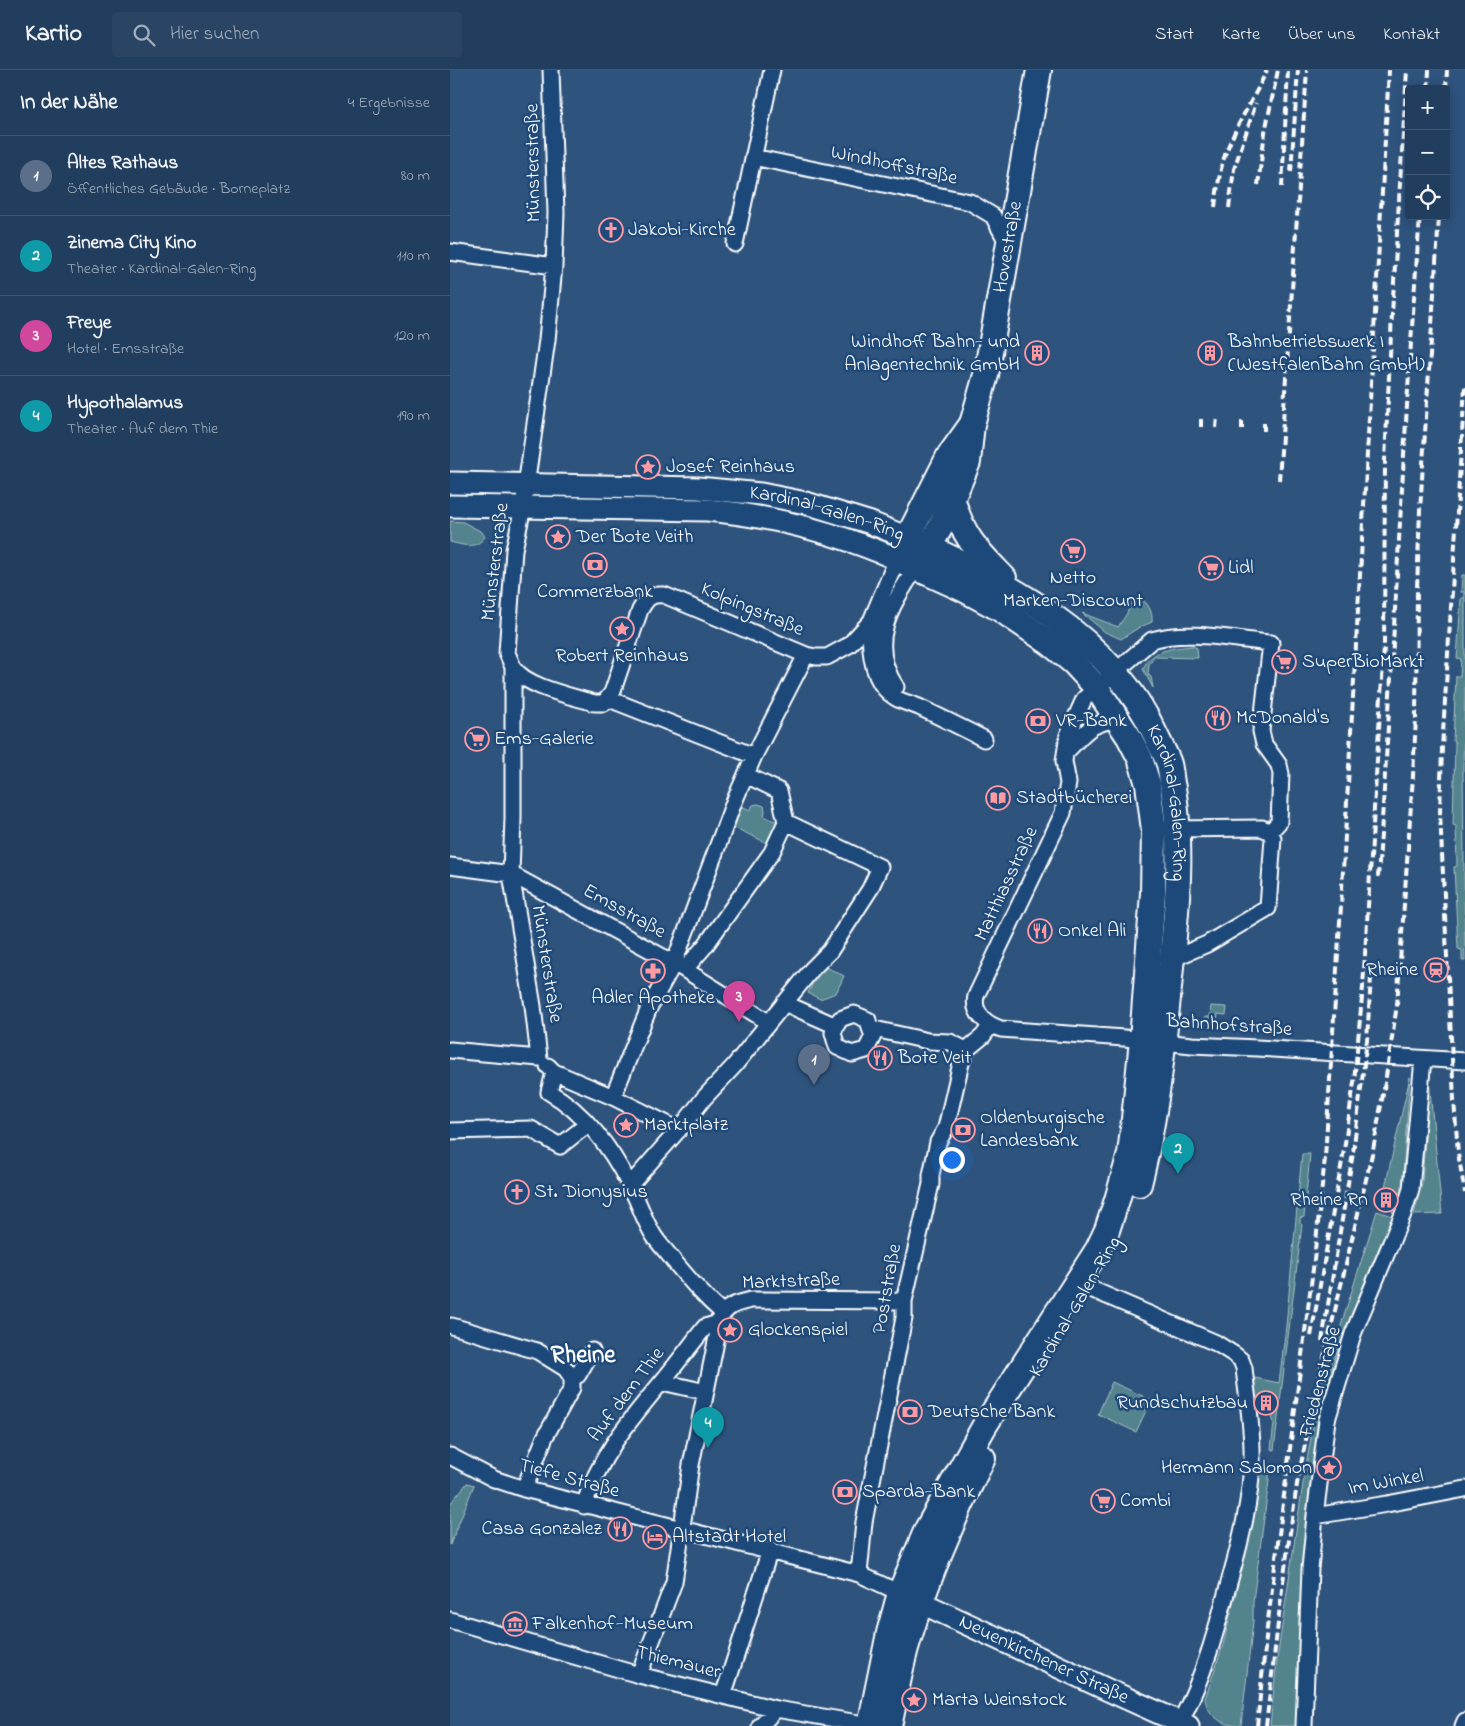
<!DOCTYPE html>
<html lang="de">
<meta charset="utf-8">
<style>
body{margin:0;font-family:"Indie Flower",sans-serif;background:#2a4564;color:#f1f3f6}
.controls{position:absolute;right:15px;top:15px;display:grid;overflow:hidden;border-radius:5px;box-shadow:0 2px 12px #0003}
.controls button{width:45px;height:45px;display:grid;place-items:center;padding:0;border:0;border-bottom:1px solid #3f5773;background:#223e5e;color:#f1f3f6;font:25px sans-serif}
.you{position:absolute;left:501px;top:1089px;width:18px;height:18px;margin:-12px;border:4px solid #fff;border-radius:50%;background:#1a73e8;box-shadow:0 0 0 8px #1a73e833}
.badge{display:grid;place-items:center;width:32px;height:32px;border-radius:50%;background:#90b9f0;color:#fff;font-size:16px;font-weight:700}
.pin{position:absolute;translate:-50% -41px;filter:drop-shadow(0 1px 2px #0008)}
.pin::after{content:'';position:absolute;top:26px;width:18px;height:15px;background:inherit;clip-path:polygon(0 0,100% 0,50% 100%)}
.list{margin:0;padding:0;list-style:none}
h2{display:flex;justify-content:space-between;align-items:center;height:65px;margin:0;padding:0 20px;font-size:21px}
h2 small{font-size:16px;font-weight:400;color:#a2aebc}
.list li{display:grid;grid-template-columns:32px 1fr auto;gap:15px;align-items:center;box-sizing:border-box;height:80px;padding:0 20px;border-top:1px solid #3f5773}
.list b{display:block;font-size:19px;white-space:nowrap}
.list p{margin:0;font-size:16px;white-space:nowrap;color:#a2aebc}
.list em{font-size:16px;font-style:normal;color:#a2aebc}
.icon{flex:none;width:28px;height:28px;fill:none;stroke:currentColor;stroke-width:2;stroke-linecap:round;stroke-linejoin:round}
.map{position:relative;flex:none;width:1015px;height:1656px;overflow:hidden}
header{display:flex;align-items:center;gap:30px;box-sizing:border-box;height:70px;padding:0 25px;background:#223e5e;border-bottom:1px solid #3f5773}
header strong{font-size:24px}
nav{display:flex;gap:28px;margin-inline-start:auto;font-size:18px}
.search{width:350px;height:45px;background:#2a4564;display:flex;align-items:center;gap:12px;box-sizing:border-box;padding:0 18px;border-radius:5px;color:#a2aebc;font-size:19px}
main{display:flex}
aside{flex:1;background:#223e5e}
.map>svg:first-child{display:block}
.green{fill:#53838d;stroke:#a9c1c6}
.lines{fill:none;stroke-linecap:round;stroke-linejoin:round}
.street-casing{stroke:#fff;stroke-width:19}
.secondary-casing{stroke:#fff;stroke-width:25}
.primary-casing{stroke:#fff;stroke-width:28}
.street{stroke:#1f4a7a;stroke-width:15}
.secondary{stroke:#1f4a7a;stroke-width:21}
.primary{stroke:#1f4a7a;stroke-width:24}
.rail{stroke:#fff;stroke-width:4;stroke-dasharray:8 4;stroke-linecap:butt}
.labels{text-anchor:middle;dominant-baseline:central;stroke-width:5;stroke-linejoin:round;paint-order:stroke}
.street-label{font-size:20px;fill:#fff;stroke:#1f4a7a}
.poi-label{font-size:20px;fill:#fff;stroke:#1f4a7a;text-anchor:start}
.district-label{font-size:25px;font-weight:bold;fill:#fff;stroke:#1f4a7a}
</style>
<header>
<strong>Kartio</strong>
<div class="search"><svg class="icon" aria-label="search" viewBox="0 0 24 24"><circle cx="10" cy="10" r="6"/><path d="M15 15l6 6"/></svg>Hier suchen</div>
<nav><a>Start</a><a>Karte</a><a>Über uns</a><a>Kontakt</a></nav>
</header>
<main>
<aside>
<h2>In der Nähe<small>4 Ergebnisse</small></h2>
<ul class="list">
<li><span class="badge" style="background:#5c6f8a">1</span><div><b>Altes Rathaus</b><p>Öffentliches Gebäude · Borneplatz</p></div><em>80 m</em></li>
<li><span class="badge" style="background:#0f9aa8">2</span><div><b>Zinema City Kino</b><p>Theater · Kardinal-Galen-Ring</p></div><em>110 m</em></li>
<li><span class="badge" style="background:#d1479c">3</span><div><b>Freye</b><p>Hotel · Emsstraße</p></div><em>120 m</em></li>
<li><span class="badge" style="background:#0f9aa8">4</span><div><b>Hypothalamus</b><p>Theater · Auf dem Thie</p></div><em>190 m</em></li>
</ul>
</aside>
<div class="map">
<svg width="1015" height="1656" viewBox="0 0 1015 1656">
<rect width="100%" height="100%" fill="#2e537d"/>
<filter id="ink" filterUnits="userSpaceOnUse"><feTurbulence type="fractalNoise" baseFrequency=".02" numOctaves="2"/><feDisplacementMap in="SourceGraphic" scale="10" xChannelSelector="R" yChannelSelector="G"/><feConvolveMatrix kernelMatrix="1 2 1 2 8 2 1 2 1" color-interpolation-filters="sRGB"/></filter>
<g filter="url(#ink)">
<!-- green -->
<path class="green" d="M118,426L268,428L118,431Z
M0,451L13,452L32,462L35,467C25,480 13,475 0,472Z
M1012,505H1015V624L1013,697L1015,891H1012V880L1008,879L1004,797L1007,796L1006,756L1003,755L1005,672L1003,671L1006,606H1010L1011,589L1007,588L1011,528H1014V522H1011Z
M689,527C698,532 703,542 702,552L688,558L671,569L655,562L632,543L668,557L676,545L683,530Z
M743,576L747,578L748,588L705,587L699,594L698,604L701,607L703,618L693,599C701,579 724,578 743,576Z
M308,734L314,736L315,741L314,746L329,753L319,774L281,756L289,735L300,740L303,735Z
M376,897L394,906L386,923L370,929L358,923L370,900Z
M761,936L777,937L776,945L768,944L767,951H769V953L754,951L755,947H760Z
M960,1007L952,1118L945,1143L942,1142L948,1122L935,1117Z
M979,1010L992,1144L964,1145L972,1113Z
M852,1084H860L854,1147L850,1148V1153L852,1155L824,1380L821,1379L824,1353L821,1343L827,1336V1327C815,1321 812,1320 804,1331L802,1315L805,1308L829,1313L836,1256Z
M927,1141L943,1146V1148L931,1173L886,1284L870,1346L856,1448L851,1513L847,1656H820L827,1590L855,1400L869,1326L877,1295L882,1284Z
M662,1312L701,1330L686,1362L648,1344Z
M809,1392L819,1397V1411L803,1531V1552L791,1656C774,1656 758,1647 755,1629L773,1575L805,1441Z
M17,1413L24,1415L0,1475V1434Z"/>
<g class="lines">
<!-- street casing -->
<g class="street-casing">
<path id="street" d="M303,87L520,132L543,146L558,174
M285,174L322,0
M0,182L104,196
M421,551C419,577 420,613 446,628C454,633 463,634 471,638C492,648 513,658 534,669
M63,597C75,617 122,626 144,633H154L162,623L190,540C197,528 200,524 214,525L356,585L366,587H377L399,575L421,551L447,489
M446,617C417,573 440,537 466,498
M159,629L304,686
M616,682C636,662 639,653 669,649
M820,762L829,752L831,704L829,695L814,674L811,661L821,573C785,570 737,559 702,570L634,629L618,665L614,691L618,713L613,743L526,926C522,943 536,954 551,959L674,968L742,975L807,978L1015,991
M0,796L61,804L224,893L318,952
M716,889H722L757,874L818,838L823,768L820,762L812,758L721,759
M235,899L255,876L322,782L336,752L329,721L296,705
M334,933L386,956L390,949L404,944L418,950L420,958L478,971L500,972L516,980
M386,956L383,963L387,977L402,984L416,980L423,966L420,958
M0,980L89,988
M89,988L83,936L61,804L63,748V597L57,583L64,480L73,437L97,270L104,196L106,143L101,0
M98,996L104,1002L163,1027L229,1060
M104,1002L99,1022C134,1042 161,1078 179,1114C189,1131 193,1149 204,1166C209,1174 217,1182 223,1190C240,1210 253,1226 273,1243
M163,1027L199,938L224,893L284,732L304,686L356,585
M0,1061L81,1059L110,1076L138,1054
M180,1115L232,1056L254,1028L284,996L362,899L380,881L420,819L430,797L336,752
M641,1219L766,1273L785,1285L791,1290L794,1298C797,1328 803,1358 802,1389C801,1430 791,1470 780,1509C767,1558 754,1607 730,1652
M2,1256L87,1281L116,1299L122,1308V1318L95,1367L74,1419
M122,1308L128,1305L142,1281
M212,1312L256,1322
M0,1386L44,1409L74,1419L409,1504L450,1523
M134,1436C148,1388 179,1351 210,1314C226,1295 240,1276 255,1257L269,1253
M865,1446L937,1434L1015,1419
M409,1504L414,1452L454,1248V1231L481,1114V1105L488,1072L496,1058L511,993L516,980L533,966L541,955
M0,1550L189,1605L326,1639L420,1655
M189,1605L224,1512L241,1395L271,1247C277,1235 289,1233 301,1230L454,1231
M273,1626L320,1480
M310,1656L326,1639
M854,1656L860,1499L865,1446L877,1350L903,1264L953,1144L961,1119L973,989
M1013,1656L1015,1651"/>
</g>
<!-- secondary casing -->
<g class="secondary-casing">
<g id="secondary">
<path id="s1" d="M0,413L248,418L311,424L356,433L421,453L458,468"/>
<path d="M0,436L257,440C323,446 387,463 447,489"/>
<path id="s2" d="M457,1526L658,1620L738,1656"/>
</g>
</g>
<!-- primary casing -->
<g class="primary-casing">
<g id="primary">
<path d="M503,431C514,469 527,480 554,508"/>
<path id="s3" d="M458,468C555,512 660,563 706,666C710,675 716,685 719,694C721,702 721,710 723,718C733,777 727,838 721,897C714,970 707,1044 689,1114"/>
<path id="s4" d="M471,490L490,458L518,392L522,354L536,305L589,0"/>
<path d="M420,1656L439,1563L450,1523L477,1459L535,1355L648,1179L657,1160L667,1130L680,1084L683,1059L692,970L703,823L704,760L698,714L690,688L679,667L646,617L624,593L600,573L550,539L513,519L447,489L499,386L522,354"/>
<path d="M439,1656C445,1630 449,1603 456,1578C475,1512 503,1449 533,1388"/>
</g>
</g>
<!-- street -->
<use href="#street" class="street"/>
<!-- secondary -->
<use href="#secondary" class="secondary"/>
<!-- primary -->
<use href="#primary" class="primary"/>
<!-- rail -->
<path class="rail" d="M978,19L979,0
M996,19L997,0
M841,102L848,0
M808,115L815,62L828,0
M832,117L838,0
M765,137C767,121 769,106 773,91C783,59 803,31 817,0
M779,138L784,99L806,33
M1015,317L992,678L990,743L1004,1030L1008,1083L1015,1123
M751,357V346
M766,358L767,347
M792,359V348
M814,361V350
M829,410L857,0
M928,807C944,587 953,366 970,146
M861,1266L894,1080L904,1012L913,917L934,577L935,390L942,244L957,0
M872,1271L903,1083L917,970L921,907
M807,1656L817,1558L863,1199L875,1088L891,836L939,0
M816,1656L832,1519L847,1414L865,1325L923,1080L935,1013L947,935L963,706L966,648L967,518L970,440L989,146"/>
</g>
</g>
<!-- icons -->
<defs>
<g id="church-ring" transform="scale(1.25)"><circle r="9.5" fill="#1f4a7a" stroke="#ff9aa2" stroke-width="1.5"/><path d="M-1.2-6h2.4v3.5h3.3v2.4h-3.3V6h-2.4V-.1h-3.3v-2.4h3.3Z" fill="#ff9aa2"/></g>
<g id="building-ring" transform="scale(1.25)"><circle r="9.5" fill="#1f4a7a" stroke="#ff9aa2" stroke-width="1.5"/><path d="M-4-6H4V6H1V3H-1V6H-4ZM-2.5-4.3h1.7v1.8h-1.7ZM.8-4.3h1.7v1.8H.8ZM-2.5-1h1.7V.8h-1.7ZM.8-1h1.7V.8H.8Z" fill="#ff9aa2"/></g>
<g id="sight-ring" transform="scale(1.25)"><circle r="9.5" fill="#1f4a7a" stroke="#ff9aa2" stroke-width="1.5"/><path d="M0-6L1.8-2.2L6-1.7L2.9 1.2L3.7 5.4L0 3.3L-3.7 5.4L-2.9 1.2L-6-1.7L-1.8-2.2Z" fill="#ff9aa2"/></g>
<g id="supermarket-ring" transform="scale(1.25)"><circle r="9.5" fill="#1f4a7a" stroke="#ff9aa2" stroke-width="1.5"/><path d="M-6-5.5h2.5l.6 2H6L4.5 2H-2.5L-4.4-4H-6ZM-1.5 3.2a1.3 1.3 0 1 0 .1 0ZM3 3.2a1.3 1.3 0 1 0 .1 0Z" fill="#ff9aa2"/></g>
<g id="bank-ring" transform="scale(1.25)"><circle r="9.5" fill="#1f4a7a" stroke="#ff9aa2" stroke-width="1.5"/><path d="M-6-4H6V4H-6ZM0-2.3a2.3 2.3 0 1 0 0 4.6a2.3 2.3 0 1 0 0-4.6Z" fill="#ff9aa2"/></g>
<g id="restaurant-ring" transform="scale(1.25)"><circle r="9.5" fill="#1f4a7a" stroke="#ff9aa2" stroke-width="1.5"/><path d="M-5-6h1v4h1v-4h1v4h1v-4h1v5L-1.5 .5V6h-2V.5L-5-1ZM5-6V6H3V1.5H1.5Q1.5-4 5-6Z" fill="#ff9aa2"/></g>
<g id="library-ring" transform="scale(1.25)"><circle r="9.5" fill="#1f4a7a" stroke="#ff9aa2" stroke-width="1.5"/><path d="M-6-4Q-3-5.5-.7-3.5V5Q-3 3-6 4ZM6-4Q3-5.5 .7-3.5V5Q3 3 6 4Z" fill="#ff9aa2"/></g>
<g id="station-ring" transform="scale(1.25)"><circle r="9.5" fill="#1f4a7a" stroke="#ff9aa2" stroke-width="1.5"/><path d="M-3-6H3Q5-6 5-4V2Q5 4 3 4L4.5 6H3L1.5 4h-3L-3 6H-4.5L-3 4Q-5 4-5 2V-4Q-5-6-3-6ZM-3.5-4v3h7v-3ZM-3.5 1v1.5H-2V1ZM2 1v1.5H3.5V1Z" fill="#ff9aa2"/></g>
<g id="pharmacy-ring" transform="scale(1.25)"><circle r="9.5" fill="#1f4a7a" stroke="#ff9aa2" stroke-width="1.5"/><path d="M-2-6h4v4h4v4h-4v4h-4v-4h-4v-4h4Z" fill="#ff9aa2"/></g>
<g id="hotel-ring" transform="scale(1.25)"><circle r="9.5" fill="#1f4a7a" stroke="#ff9aa2" stroke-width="1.5"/><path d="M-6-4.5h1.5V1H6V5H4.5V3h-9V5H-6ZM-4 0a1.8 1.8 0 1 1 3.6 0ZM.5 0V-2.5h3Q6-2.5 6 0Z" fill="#ff9aa2"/></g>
<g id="museum-ring" transform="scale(1.25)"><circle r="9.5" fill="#1f4a7a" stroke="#ff9aa2" stroke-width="1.5"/><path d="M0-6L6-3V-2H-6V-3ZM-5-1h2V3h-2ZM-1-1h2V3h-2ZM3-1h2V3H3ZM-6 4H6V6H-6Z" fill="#ff9aa2"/></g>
</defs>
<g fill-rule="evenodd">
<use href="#church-ring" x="161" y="160"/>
<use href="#building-ring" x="587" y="283"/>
<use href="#building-ring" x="760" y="283"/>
<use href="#sight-ring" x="198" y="397"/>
<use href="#sight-ring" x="108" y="467"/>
<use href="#supermarket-ring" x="623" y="481"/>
<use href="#bank-ring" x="145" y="495"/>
<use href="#supermarket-ring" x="761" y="498"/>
<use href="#sight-ring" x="172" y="559"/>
<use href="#supermarket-ring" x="834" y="592"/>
<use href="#restaurant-ring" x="768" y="648"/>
<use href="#bank-ring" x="588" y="651"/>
<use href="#supermarket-ring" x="27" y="669"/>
<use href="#library-ring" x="548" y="728"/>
<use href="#restaurant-ring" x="590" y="861"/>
<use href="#station-ring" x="986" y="900"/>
<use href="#pharmacy-ring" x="203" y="901"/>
<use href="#restaurant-ring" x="430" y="988"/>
<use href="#sight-ring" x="176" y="1055"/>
<use href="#bank-ring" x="513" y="1060"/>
<use href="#church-ring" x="67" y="1122"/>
<use href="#building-ring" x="936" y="1130"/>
<use href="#sight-ring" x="280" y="1260"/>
<use href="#building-ring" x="816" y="1333"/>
<use href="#bank-ring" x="460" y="1342"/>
<use href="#sight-ring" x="879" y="1398"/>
<use href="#bank-ring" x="395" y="1422"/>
<use href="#supermarket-ring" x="653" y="1431"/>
<use href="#restaurant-ring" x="170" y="1459"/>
<use href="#hotel-ring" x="205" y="1467"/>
<use href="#museum-ring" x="65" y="1554"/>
<use href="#sight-ring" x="464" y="1630"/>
</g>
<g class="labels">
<!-- street labels -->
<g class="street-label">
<text transform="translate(84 93) rotate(-91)">Münsterstraße</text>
<text transform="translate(444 96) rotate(12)">Windhoffstraße</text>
<text stroke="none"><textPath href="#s4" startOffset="328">Hovestraße</textPath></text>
<text stroke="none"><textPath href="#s1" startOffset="380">Kardinal-Galen-Ring</textPath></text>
<text transform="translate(46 492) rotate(-83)">Münsterstraße</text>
<text transform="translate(302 540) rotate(23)">Kolpingstraße</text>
<text stroke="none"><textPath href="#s3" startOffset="394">Kardinal-Galen-Ring</textPath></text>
<text transform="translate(557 814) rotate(-65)">Matthiasstraße</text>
<text transform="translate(174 842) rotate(29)">Emsstraße</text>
<text transform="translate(96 894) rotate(81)">Münsterstraße</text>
<text transform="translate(779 956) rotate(4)">Bahnhofstraße</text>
<text transform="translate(341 1212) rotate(-2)">Marktstraße</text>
<text transform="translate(438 1219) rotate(-80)">Poststraße</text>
<text transform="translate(626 1237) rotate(-59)">Kardinal-Galen-Ring</text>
<text transform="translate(871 1312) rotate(-75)">Friedenstraße</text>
<text transform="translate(177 1325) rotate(-53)">Auf dem Thie</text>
<text transform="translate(119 1409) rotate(15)">Tiefe Straße</text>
<text transform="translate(936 1413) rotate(-10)">Im Winkel</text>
<text stroke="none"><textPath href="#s2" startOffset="151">Neuenkirchener Straße</textPath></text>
<text transform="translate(228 1593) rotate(14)">Thiemauer</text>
</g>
<!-- poi labels -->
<g class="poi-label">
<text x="178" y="160">Jakobi-Kirche</text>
<text x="570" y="272" text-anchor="end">Windhoff Bahn- und<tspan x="570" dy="23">Anlagentechnik GmbH</tspan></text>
<text x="778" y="272">Bahnbetriebswerk I<tspan x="778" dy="23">(WestfalenBahn GmbH)</tspan></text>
<text x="216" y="397">Josef Reinhaus</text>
<text x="126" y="467">Der Bote Veith</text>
<text x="778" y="498">Lidl</text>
<text x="623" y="508" text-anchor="middle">Netto<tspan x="623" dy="23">Marken-Discount</tspan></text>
<text x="145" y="522" text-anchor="middle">Commerzbank</text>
<text x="172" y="586" text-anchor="middle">Robert Reinhaus</text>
<text x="852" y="592">SuperBioMarkt</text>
<text x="786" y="648">McDonald's</text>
<text x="606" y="651">VR-Bank</text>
<text x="44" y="669">Ems-Galerie</text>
<text x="566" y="728">Stadtbücherei</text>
<text x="608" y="861">Onkel Ali</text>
<text x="968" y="900" text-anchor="end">Rheine</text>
<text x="203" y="928" text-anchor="middle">Adler Apotheke</text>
<text x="448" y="988">Bote Veit</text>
<text x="530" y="1048">Oldenburgische<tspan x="530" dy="23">Landesbank</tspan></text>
<text x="194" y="1055">Marktplatz</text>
<text x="84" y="1122">St. Dionysius</text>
<text x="918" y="1130" text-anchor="end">Rheine Rn</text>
<text x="298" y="1260">Glockenspiel</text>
<text x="798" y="1333" text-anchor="end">Rundschutzbau</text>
<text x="478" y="1342">Deutsche Bank</text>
<text x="862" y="1398" text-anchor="end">Hermann Salomon</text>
<text x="412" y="1422">Sparda-Bank</text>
<text x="670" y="1431">Combi</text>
<text x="152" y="1459" text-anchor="end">Casa Gonzalez</text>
<text x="222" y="1467">Altstadt Hotel</text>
<text x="82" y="1554">Falkenhof-Museum</text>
<text x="482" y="1630">Marta Weinstock</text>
</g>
<!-- district labels -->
<g class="district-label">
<text x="133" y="1286">Rheine</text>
</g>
</g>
</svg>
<div class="controls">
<button>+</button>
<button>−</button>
<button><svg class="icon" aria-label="locate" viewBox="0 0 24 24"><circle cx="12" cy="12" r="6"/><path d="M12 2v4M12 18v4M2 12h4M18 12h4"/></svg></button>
</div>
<div class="you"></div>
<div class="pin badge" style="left:364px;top:1015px;background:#5c6f8a">1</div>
<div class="pin badge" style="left:728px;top:1104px;background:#0f9aa8">2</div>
<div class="pin badge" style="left:289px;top:952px;background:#d1479c">3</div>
<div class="pin badge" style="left:258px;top:1378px;background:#0f9aa8">4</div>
</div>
</main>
